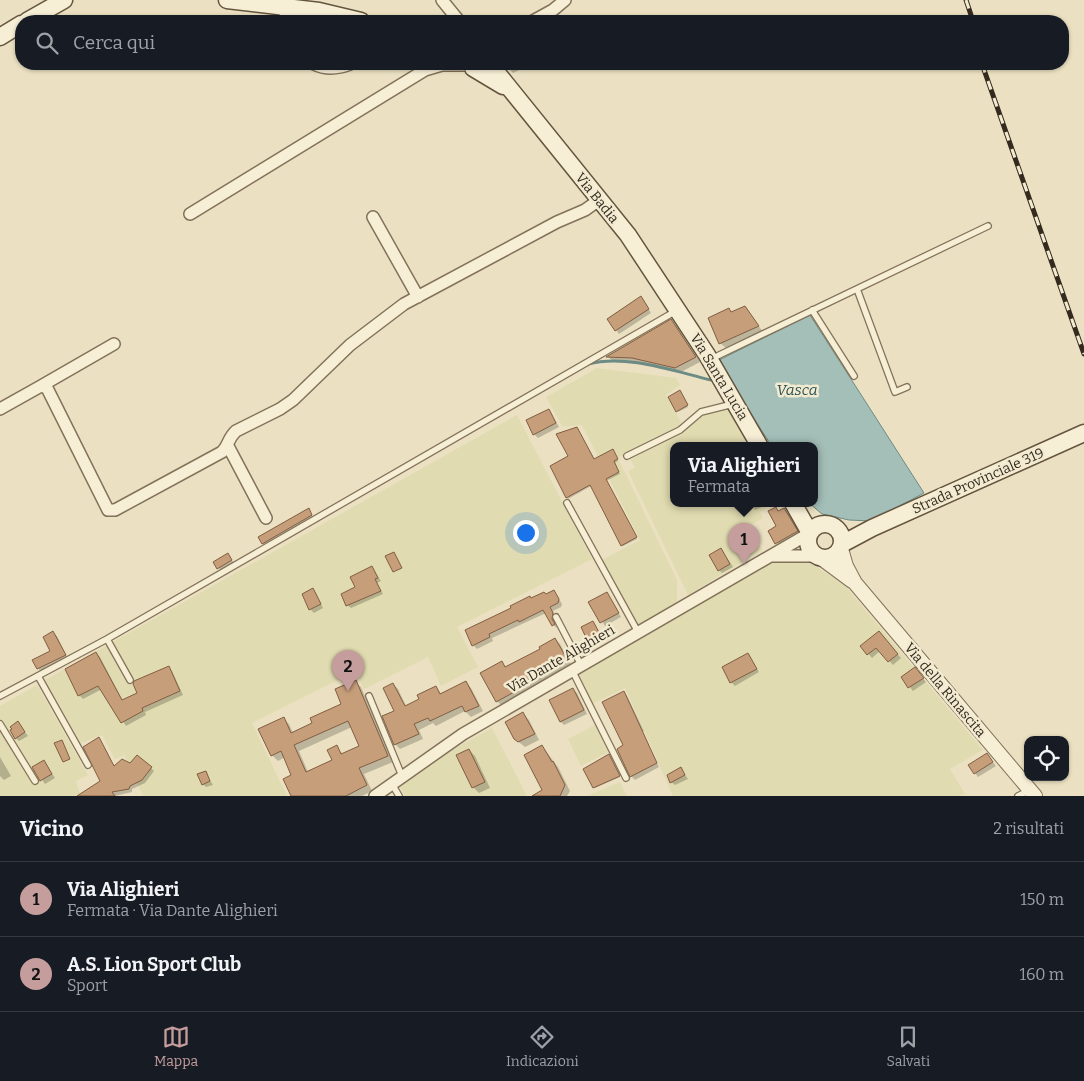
<!DOCTYPE html>
<html lang="it">
<meta charset="utf-8">
<style>
body{margin:0;font-family:Bitter,serif;background:#20242c;color:#f1f3f6}
.controls{position:absolute;right:15px;bottom:15px;display:grid;overflow:hidden;border-radius:10px;box-shadow:0 1px 4px #0004}
.controls button{width:45px;height:45px;display:grid;place-items:center;padding:0;border:0;border-bottom:1px solid #363941;background:#171b24;color:#f1f3f6;font:25px sans-serif}
.you{position:absolute;left:525px;top:532px;width:18px;height:18px;margin:-12px;border:4px solid #fff;border-radius:50%;background:#1a73e8;box-shadow:0 0 0 8px #1a73e833}
.badge{display:grid;place-items:center;width:32px;height:32px;border-radius:50%;background:#c59d9c;color:#111;font-size:16px;font-weight:700}
.pin{position:absolute;translate:-50% -41px;filter:drop-shadow(0 1px 2px #0008)}
.pin::after{content:'';position:absolute;top:26px;width:18px;height:15px;background:inherit;clip-path:polygon(0 0,100% 0,50% 100%)}
.popup{position:absolute;left:670px;top:442px;width:148px;height:65px;box-sizing:border-box;display:grid;place-content:center;border-radius:10px;background:#171b24;filter:drop-shadow(0 1px 4px #0005);font-size:16px;white-space:nowrap;color:#9ea1a6}
.popup b{font-size:19px;color:#f1f3f6}
.popup::after{content:'';position:absolute;left:50%;top:100%;margin-left:-10px;border:10px solid transparent;border-top-color:#171b24}
.list{margin:0;padding:0;list-style:none}
h2{display:flex;justify-content:space-between;align-items:center;height:65px;margin:0;padding:0 20px;font-size:21px}
h2 small{font-size:16px;font-weight:400;color:#9ea1a6}
.list li{display:grid;grid-template-columns:32px 1fr auto;gap:15px;align-items:center;box-sizing:border-box;height:75px;padding:0 20px;border-top:1px solid #363941}
.list b{display:block;font-size:19px;white-space:nowrap}
.list p{margin:0;font-size:16px;white-space:nowrap;color:#9ea1a6}
.list em{font-size:16px;font-style:normal;color:#9ea1a6}
.icon{flex:none;width:28px;height:28px;fill:none;stroke:currentColor;stroke-width:2;stroke-linecap:round;stroke-linejoin:round}
.map{position:relative;flex:none;width:1084px;height:796px;overflow:hidden}
.search{position:absolute;background:#171b24;box-shadow:0 1px 4px #0004;left:15px;right:15px;top:15px;height:55px;display:flex;align-items:center;gap:12px;box-sizing:border-box;padding:0 18px;border-radius:20px;color:#9ea1a6;font-size:19px}
.sheet{height:215px;background:#171b24}
nav{display:flex;justify-content:space-around;align-items:center;box-sizing:border-box;height:70px;border-top:1px solid #363941;background:#171b24;font-size:14px;color:#9ea1a6}
nav a{display:grid;justify-items:center;gap:2px}
nav .on{color:#c59d9c}
.map>svg:first-child{display:block}
.farmland{fill:#e0dbb0}
.water{fill:#a4beb8;stroke:#6c8b85}
.shadow{fill:#0003;fill-rule:evenodd}
.lines{fill:none;stroke-linecap:round;stroke-linejoin:round}
.stream{stroke:#6c8b85;stroke-width:3}
.building{fill:#c79e7a;stroke:#815e42;fill-rule:evenodd}
.service-casing{stroke:#83725a;stroke-width:8}
.minor-casing{stroke:#83725a;stroke-width:14}
.tertiary-casing{stroke:#83725a;stroke-width:16}
.secondary-casing{stroke:#65543e;stroke-width:19}
.service{stroke:#f6eed5;stroke-width:5.5}
.minor{stroke:#f6eed5;stroke-width:11}
.tertiary{stroke:#f6eed5;stroke-width:14}
.secondary{stroke:#f6eed5;stroke-width:16}
.rail-casing{stroke:#342a1e;stroke-width:5}
.rail{stroke:#f3ebd1;stroke-width:3;stroke-dasharray:9;stroke-linecap:butt}
.labels{text-anchor:middle;dominant-baseline:central;stroke-width:5;stroke-linejoin:round;paint-order:stroke}
.street-label{font-size:14px;fill:#342a1e;stroke:#f3ebd1}
.water-label{font-size:15px;font-style:italic;fill:#2e5353;stroke:#f3ebd1}
</style>
<div class="map">
<svg width="1084" height="796" viewBox="0 0 1084 796">
<rect width="100%" height="100%" fill="#ebe1c2"/>
<!-- farmland -->
<path class="farmland" d="M597,368L676,378L680,385L666,395L681,422L678,428L618,458L677,580V602L638,626L602,560L640,540L582,425L563,427L546,397Z
M730,410L746,440L736,445H674V503H763L766,508L760,512L763,518L749,526L762,550L688,595L628,471L635,468L630,458L682,433L694,420L703,414L713,411Z
M517,415L592,559L457,627L478,667L441,686L428,657L364,689L356,671L252,723L287,796H143L124,755L115,759L102,735L81,743L45,680Z
M789,561L806,562L817,567L846,587L983,750L950,769L965,794L960,796H673L625,688L592,704L577,673L609,656L770,563Z
M37,685L88,775L76,781L79,791L83,796H0V706Z
M595,725L608,752L581,766L568,739Z
M492,728L527,796H405L400,787L452,750Z
M620,782L627,796H587Z"/>
<!-- water -->
<path class="water" d="M810,315L924,493L871,521L849,520L822,514L809,503H814V445H771L717,361Z"/>
<!-- shadow -->
<path class="shadow" d="M505,64H531L513,73Z
M644,301L651,313L619,334L608,319Z
M745,307L763,332L726,348L720,343L729,310L732,313Z
M671,321L676,326L700,362L681,372L638,362L613,361L608,357Z
M681,393L688,407L678,412L677,411Z
M549,410L559,427L538,438L534,434Z
M578,430L595,460L614,452L618,461L614,463L620,474L606,481L637,539L623,546L591,486L568,499L567,497L570,456Z
M751,503H760L762,507L755,510Z
M776,508L779,512L784,509L788,513L801,536L781,548L769,531L778,526Z
M308,510L315,519L266,547L263,544L260,538Z
M721,549L733,567L722,573L719,570Z
M228,555L235,564L222,572L215,563Z
M372,567L381,581L377,583L383,594L351,608L347,605L356,588Z
M313,590L316,593L323,608L314,613L310,609Z
M554,591L562,604L561,607L553,611L556,618L555,623L557,628L553,625L546,613L492,638L493,641L477,649L473,645L532,599Z
M607,593L621,617L605,626L590,602Z
M593,622L603,640L593,645L589,641Z
M53,633L57,636L68,659L41,672L38,668L52,652Z
M882,636L901,658L893,665L880,651L872,658L862,646Z
M555,639L560,644L571,664L548,677V679L521,693L522,695L502,706L497,701L501,662L507,668L542,650Z
M96,653L100,657L123,701L139,694L168,667L172,671L183,695L145,712L146,715L126,726L102,689L83,699L79,695Z
M748,654L759,672L735,686L731,682Z
M918,672L926,682L913,691L902,677Z
M355,682L361,687L393,762L364,774L372,791L362,796H292L293,775L285,757L278,761L272,755L284,719L289,724L293,733L314,723L342,704ZM352,727L360,747L343,754L336,747L333,761L308,772L299,751Z
M466,682L471,688L483,711L471,717L465,711L436,726L433,723L419,730L423,739L400,749L395,744L396,711L393,684L398,689L406,706L420,700L436,687L442,695Z
M573,690L577,693L587,714L564,725L561,722Z
M624,693L627,696L644,731L642,732L659,767L635,780L631,776L625,745Z
M523,714L529,720L539,740L525,747L515,739Z
M18,723L28,736L19,741L16,738Z
M99,738L115,767L130,765L151,768L154,771L145,783L132,789V792L115,796H86L102,782Z
M542,746L558,767L570,791L567,796H541L543,790Z
M469,750L475,756L490,788L479,793L473,787Z
M987,755L996,766L978,777L975,773Z
M0,757L11,776L4,780L0,776Z
M610,757L620,777L595,788L594,787Z
M44,761L55,778L45,784L34,768Z
M681,769L688,779L675,785L671,782Z
M205,772L213,785L206,787L203,784Z"/>
<g class="lines">
<!-- stream -->
<path class="stream" d="M588,364C626,354 673,371 711,380"/>
</g>
<!-- building -->
<path class="building" d="M641,296L649,309L615,331L607,319Z
M745,306L759,326L719,344L708,318L729,308L731,312Z
M671,319L696,357L675,368L632,358L606,357Z
M680,390L688,405L676,412L668,397Z
M549,409L556,423L533,435L526,420Z
M577,427L594,459L613,449L618,459L614,461L619,472L606,479L637,537L621,546L590,485L566,498L550,466L568,456L556,434Z
M776,507L778,511L784,508L798,531L775,544L768,531L776,526L768,511Z
M309,508L312,515L262,544L258,537Z
M721,548L730,564L718,571L709,555Z
M394,552L402,568L393,572L385,556Z
M228,553L232,560L217,569L213,562Z
M372,566L378,578L375,579L381,591L346,606L341,594L355,587L350,577Z
M313,588L321,604L309,610L302,594Z
M554,590L559,599L558,603L550,607L553,613L552,619L555,624L552,626L543,610L519,622L518,620L489,634L490,637L472,646L465,630L511,608L510,606L530,596L531,598L544,592L546,594Z
M607,592L619,613L600,623L588,602Z
M593,621L601,636L588,642L581,627Z
M53,631L66,655L37,669L32,660L50,651L43,637Z
M879,631L898,654L888,662L876,648L867,655L860,646Z
M555,638L567,659L543,672L544,673L517,687L518,690L496,702L480,673L502,661L505,667L540,649L539,647Z
M96,652L122,700L137,693L133,684L134,681L169,666L180,691L142,708L143,711L121,723L98,686L78,696L65,669Z
M748,653L757,669L730,683L722,667Z
M915,667L924,678L908,688L901,677Z
M356,680L388,756L359,768L367,785L346,796H291L283,779L291,775L281,751L271,756L258,729L284,717L291,733L312,723L310,718L341,704L335,689ZM348,721L359,746L341,754L337,745L327,750L332,760L306,772L294,745Z
M466,681L479,706L465,712L462,706L430,721L428,718L414,724L419,734L394,745L382,716L394,711L383,688L393,683L405,706L419,699L417,695L436,686L440,694Z
M573,688L584,710L560,722L549,700Z
M624,691L657,763L630,777L617,749L623,745L602,702Z
M523,712L535,734L518,742L514,739L505,722Z
M18,721L25,732L15,739L10,730L12,729L10,727Z
M99,737L114,766L122,759L130,763L137,755L152,767L142,780L130,786L129,789L112,792L115,796H77L100,781L83,747Z
M62,740L70,759L63,762L54,743Z
M542,745L552,762L553,761L565,785L560,796H532L542,790L524,755Z
M469,749L485,782L472,788L456,755Z
M987,753L993,762L974,774L968,765Z
M609,754L620,776L593,788L583,769Z
M44,760L52,774L40,781L32,767Z
M681,767L685,775L670,783L667,775Z
M206,771L210,781L202,785L197,774Z"/>
<g class="lines">
<!-- service casing -->
<g class="service-casing">
<path id="service" d="M857,289L895,392L907,387
M812,310L854,376
M711,359L988,226
M627,456L680,430L701,412L733,404
M567,503L638,632
M556,617L581,665
M107,639L130,680
M572,670L626,778
M38,676L88,765
M0,696L107,639L676,311
M369,696L402,776
M0,724L35,781
M392,784L399,796
M1018,796L1030,790"/>
</g>
<!-- minor casing -->
<g class="minor-casing">
<path id="minor" d="M442,0L459,21
M281,6L290,21
M533,21L553,10L565,0
M314,64C326,70 337,69 350,64
M190,214L425,70L442,65H463
M373,217L418,297
M41,386L114,344
M0,409L41,386L47,388L108,510H115L222,452C229,445 228,438 236,431L280,409L293,400L350,345L404,304L557,222L585,210L599,200
M228,446L266,518
M772,556H817
M375,796L463,734L810,533"/>
</g>
<!-- tertiary casing -->
<g class="tertiary-casing">
<path id="tertiary" d="M841,549L846,566L855,583L1035,796
M821,558L852,581"/>
</g>
<!-- secondary casing -->
<g class="secondary-casing">
<path id="secondary" d="M227,0L319,11L361,21
M27,21L64,0
M0,37L21,24
M490,64L628,235L707,355L759,445
M473,68L503,86
M793,503L810,533
M808 541a17 17 0 1 1 34 0a17 17 0 1 1-34 0Z
M842,544L872,528L1084,433"/>
</g>
<!-- service -->
<use href="#service" class="service"/>
<!-- minor -->
<use href="#minor" class="minor"/>
<!-- tertiary -->
<use href="#tertiary" class="tertiary"/>
<!-- secondary -->
<use href="#secondary" class="secondary"/>
<!-- rail casing -->
<g class="rail-casing">
<path id="rail" d="M966,0L973,21
M982,64L1084,354"/>
</g>
<!-- rail -->
<use href="#rail" class="rail"/>
</g>
<g class="labels">
<!-- street labels -->
<g class="street-label">
<text transform="translate(597 198) rotate(51)">Via Badia</text>
<text transform="translate(719 377) rotate(59)">Via Santa Lucia</text>
<text transform="translate(978 481) rotate(-24)">Strada Provinciale 319</text>
<text transform="translate(561 659) rotate(-30)">Via Dante Alighieri</text>
<text transform="translate(945 690) rotate(50)">Via della Rinascita</text>
</g>
<!-- water labels -->
<g class="water-label">
<text x="797" y="390">Vasca</text>
</g>
</g>
</svg>
<div class="controls">
<button><svg class="icon" aria-label="locate" viewBox="0 0 24 24"><circle cx="12" cy="12" r="6"/><path d="M12 2v4M12 18v4M2 12h4M18 12h4"/></svg></button>
</div>
<div class="you"></div>
<div class="pin badge" style="left:744px;top:564px">1</div>
<div class="popup"><b>Via Alighieri</b>Fermata</div>
<div class="pin badge" style="left:348px;top:691px">2</div>
<div class="search"><svg class="icon" aria-label="search" viewBox="0 0 24 24"><circle cx="10" cy="10" r="6"/><path d="M15 15l6 6"/></svg>Cerca qui</div>
</div>
<section class="sheet">
<h2>Vicino<small>2 risultati</small></h2>
<ul class="list">
<li><span class="badge">1</span><div><b>Via Alighieri</b><p>Fermata · Via Dante Alighieri</p></div><em>150 m</em></li>
<li><span class="badge">2</span><div><b>A.S. Lion Sport Club</b><p>Sport</p></div><em>160 m</em></li>
</ul>
</section>
<nav>
<a class="on"><svg class="icon" aria-label="map" viewBox="0 0 24 24"><path d="M3 6l6-2 6 2 6-2v14l-6 2-6-2-6 2zM9 4v14M15 6v14"/></svg>Mappa</a>
<a><svg class="icon" aria-label="directions" viewBox="0 0 24 24"><path d="M12 3l9 9-9 9-9-9zM9 14v-3h6M13 9l2 2-2 2"/></svg>Indicazioni</a>
<a><svg class="icon" aria-label="saved" viewBox="0 0 24 24"><path d="M7 4h10v16l-5-4-5 4z"/></svg>Salvati</a>
</nav>
